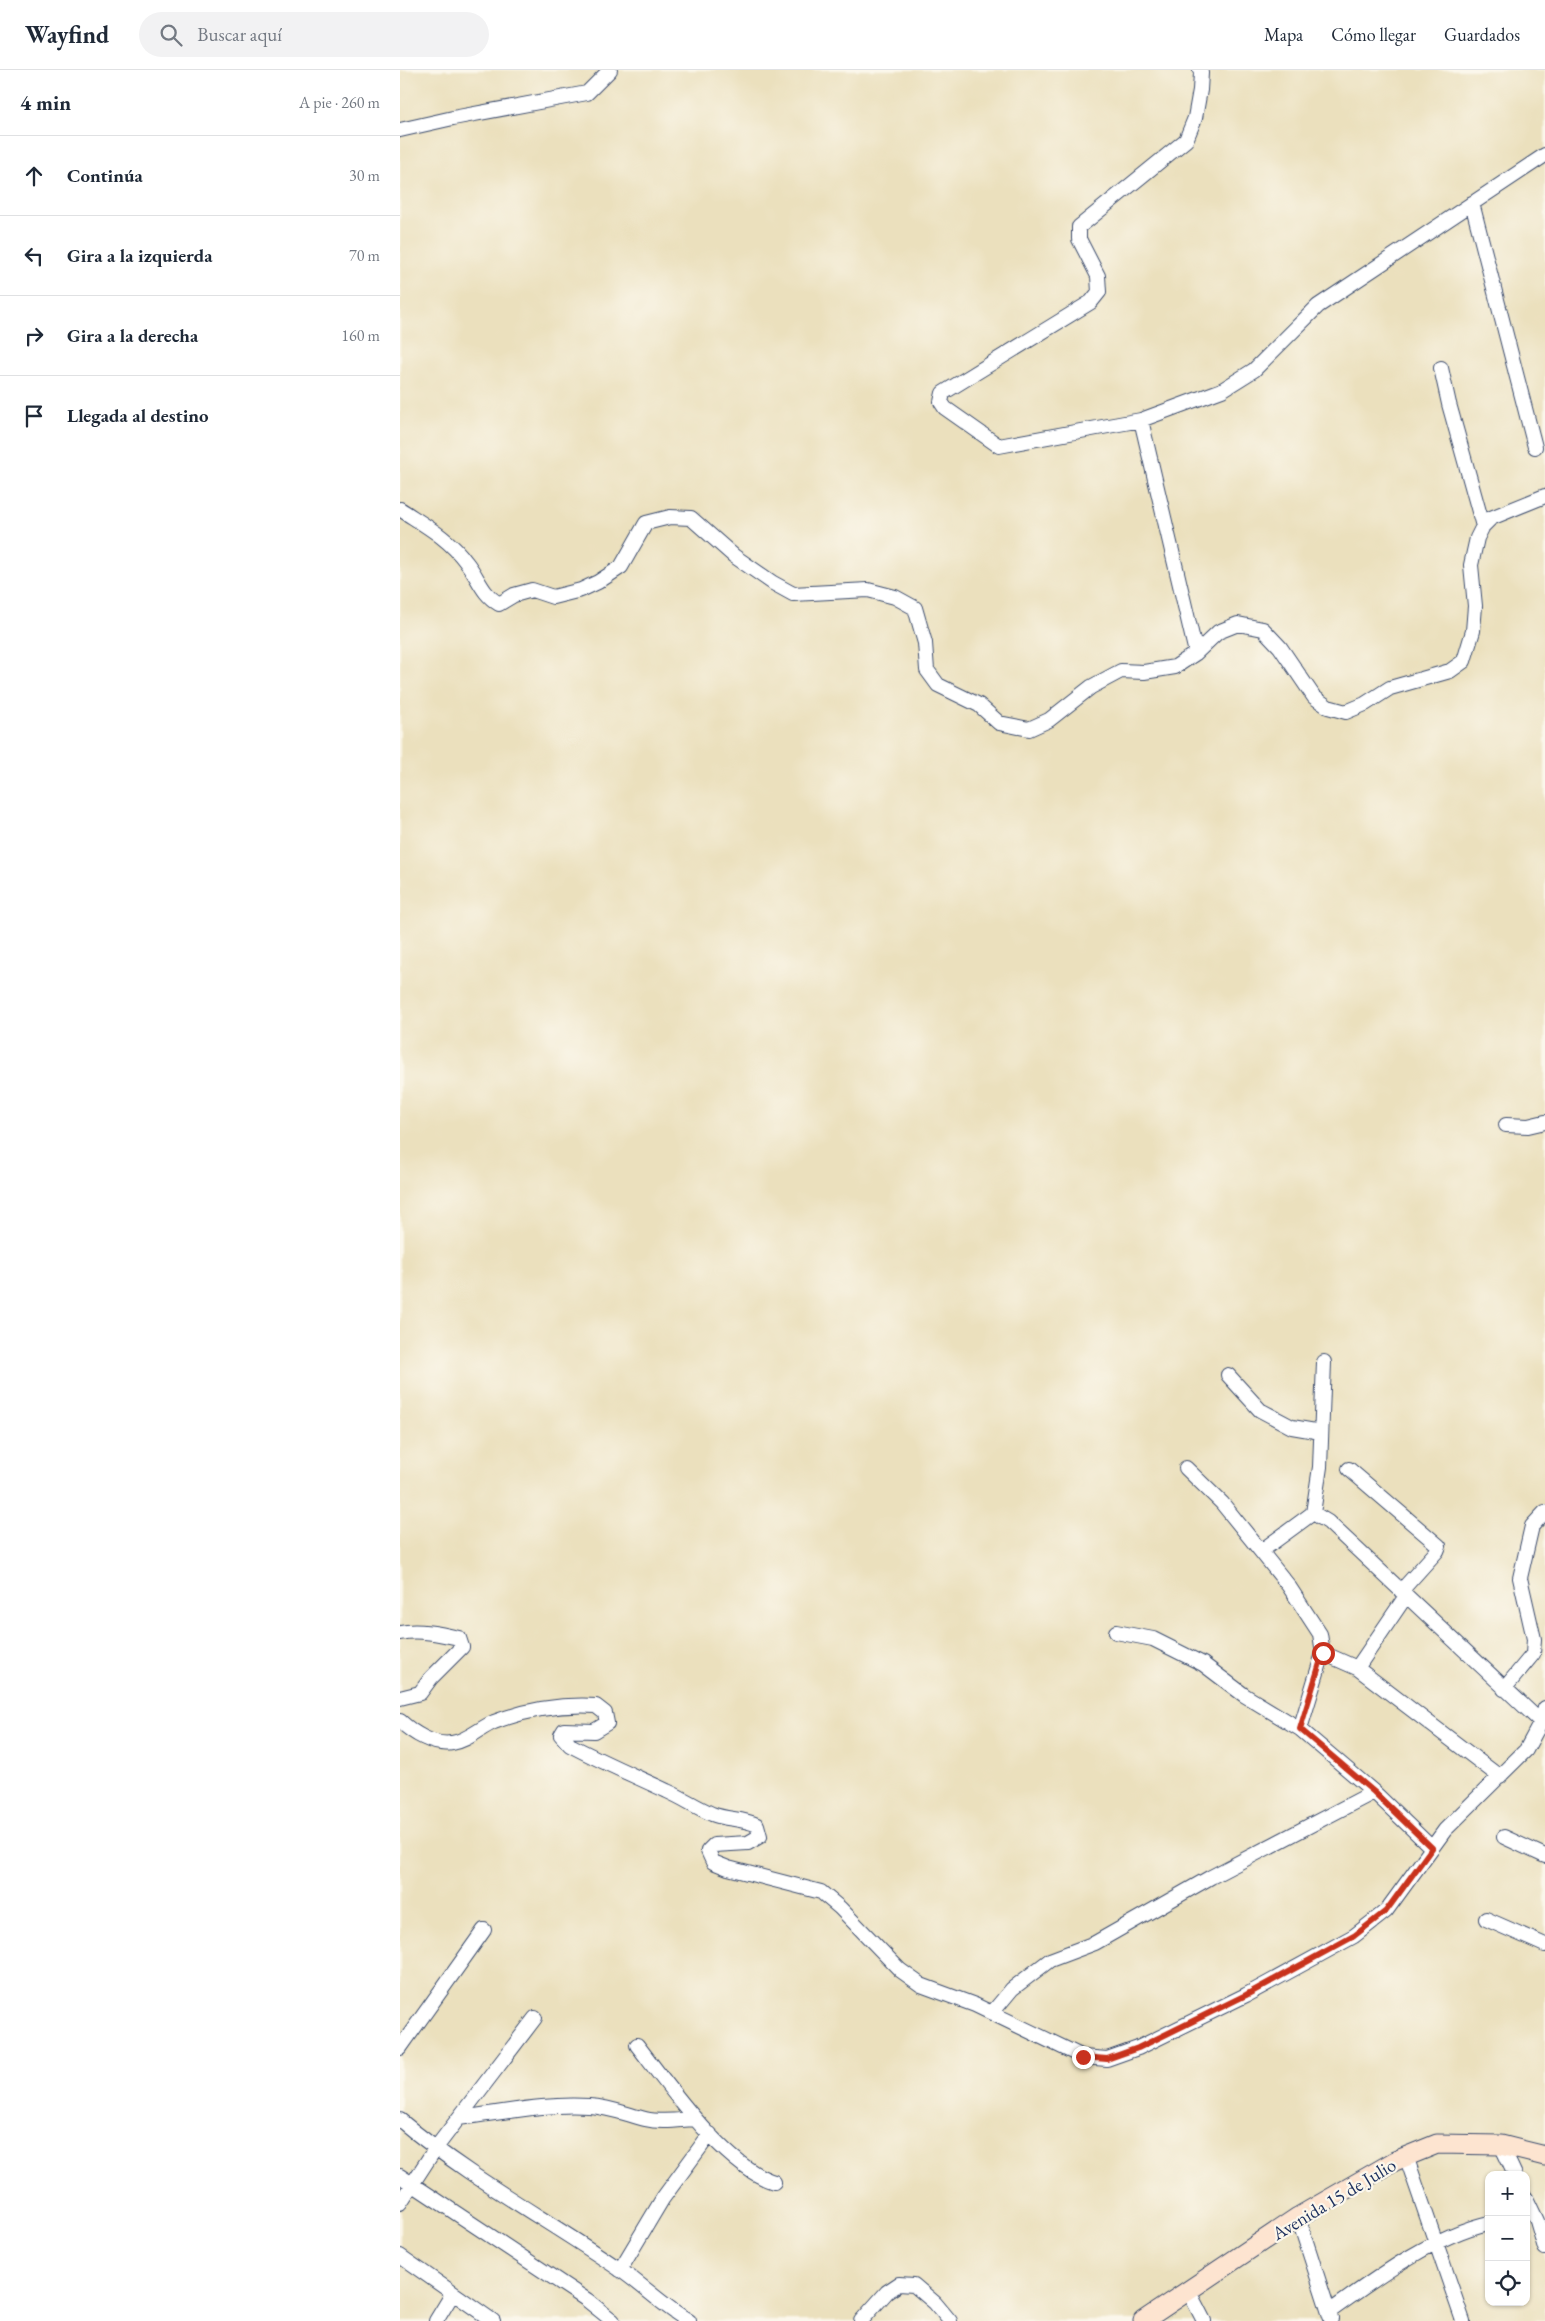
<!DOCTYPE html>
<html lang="es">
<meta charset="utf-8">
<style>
body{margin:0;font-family:"EB Garamond",serif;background:#f2f2f3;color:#1f2937}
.controls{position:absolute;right:15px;bottom:15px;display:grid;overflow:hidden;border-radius:10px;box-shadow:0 1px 4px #0004}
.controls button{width:45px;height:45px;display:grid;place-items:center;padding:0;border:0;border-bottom:1px solid #e0e1e3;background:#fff;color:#1f2937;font:25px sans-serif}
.stop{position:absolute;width:15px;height:15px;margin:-11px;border:4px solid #c8321e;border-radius:50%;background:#fff}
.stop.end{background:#c8321e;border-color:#fff;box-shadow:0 1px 5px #0008}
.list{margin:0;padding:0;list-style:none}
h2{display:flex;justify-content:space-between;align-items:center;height:65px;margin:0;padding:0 20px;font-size:21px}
h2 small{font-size:16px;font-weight:400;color:#747a83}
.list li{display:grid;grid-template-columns:32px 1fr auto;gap:15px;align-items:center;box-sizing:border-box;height:80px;padding:0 20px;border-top:1px solid #e0e1e3}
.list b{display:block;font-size:19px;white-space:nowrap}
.list em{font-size:16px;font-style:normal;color:#747a83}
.icon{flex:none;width:28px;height:28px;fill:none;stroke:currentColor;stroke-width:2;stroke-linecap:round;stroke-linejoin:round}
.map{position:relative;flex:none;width:1145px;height:2251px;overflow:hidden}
header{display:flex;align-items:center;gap:30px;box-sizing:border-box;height:70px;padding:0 25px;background:#fff;border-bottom:1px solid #e0e1e3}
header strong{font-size:24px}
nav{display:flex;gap:28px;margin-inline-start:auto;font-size:18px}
.search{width:350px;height:45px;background:#f2f2f3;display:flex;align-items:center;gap:12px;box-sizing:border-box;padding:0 18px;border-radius:28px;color:#747a83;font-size:19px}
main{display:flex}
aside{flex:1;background:#fff}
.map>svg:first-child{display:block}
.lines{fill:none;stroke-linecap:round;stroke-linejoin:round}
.street-casing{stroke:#3a4a6c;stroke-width:16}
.secondary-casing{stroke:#3a4a6c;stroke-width:21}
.street{stroke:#fff;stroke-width:14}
.secondary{stroke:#fde4d0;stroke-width:19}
.route{stroke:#c8321e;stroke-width:6}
.labels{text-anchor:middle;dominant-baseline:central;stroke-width:4.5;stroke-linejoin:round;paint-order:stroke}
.street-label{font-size:19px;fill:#1b2f5e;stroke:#fbf7ec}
</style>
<header>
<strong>Wayfind</strong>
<div class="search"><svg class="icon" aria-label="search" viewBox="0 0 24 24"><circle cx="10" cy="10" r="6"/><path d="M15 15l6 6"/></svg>Buscar aquí</div>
<nav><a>Mapa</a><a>Cómo llegar</a><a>Guardados</a></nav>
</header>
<main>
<aside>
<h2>4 min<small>A pie · 260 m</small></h2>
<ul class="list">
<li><svg class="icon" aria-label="ahead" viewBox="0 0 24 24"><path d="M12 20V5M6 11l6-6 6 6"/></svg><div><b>Continúa</b></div><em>30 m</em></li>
<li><svg class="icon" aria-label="left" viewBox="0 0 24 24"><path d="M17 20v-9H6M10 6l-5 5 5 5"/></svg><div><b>Gira a la izquierda</b></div><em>70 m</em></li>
<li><svg class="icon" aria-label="right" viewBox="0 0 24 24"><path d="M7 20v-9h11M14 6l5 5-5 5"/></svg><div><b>Gira a la derecha</b></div><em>160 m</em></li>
<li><svg class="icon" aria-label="arrive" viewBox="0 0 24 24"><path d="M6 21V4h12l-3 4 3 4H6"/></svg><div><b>Llegada al destino</b></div></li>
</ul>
</aside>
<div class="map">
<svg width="1145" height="2251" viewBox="0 0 1145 2251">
<rect width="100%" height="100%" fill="#fbf7ec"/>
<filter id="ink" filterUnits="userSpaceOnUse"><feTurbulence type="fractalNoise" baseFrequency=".02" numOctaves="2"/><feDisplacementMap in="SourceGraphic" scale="10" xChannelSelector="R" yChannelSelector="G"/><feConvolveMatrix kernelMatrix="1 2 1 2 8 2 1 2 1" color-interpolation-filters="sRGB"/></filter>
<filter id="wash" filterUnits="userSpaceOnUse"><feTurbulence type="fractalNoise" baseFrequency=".0096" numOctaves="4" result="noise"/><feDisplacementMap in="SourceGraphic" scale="20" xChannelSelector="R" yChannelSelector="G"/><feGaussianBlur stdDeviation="1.12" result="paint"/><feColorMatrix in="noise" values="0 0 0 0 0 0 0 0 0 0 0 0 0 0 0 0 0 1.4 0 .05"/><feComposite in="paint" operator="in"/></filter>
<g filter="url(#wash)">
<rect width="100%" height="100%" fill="#ebe0bd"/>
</g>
<g filter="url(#ink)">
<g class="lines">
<!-- street casing -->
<g class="street-casing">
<path id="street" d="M800,0L801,3L800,20L795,48L786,70L679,157V169L698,206L699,222L691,232L543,323L541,332L545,338L599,376L741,350L822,320L854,300L918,236L1145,85
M0,60L53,48L187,23L210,0
M1072,133L1135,377
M1041,298L1049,334L1083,456
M741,350L796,583
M0,439C24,455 49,468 66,492C79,508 81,523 99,534L114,525L132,520L153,527L181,520L198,512L221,497L246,453L270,447L291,448L334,486L373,513L393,524L468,520L495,527L515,538L525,573L527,600L538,615L579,635L599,653L629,659L649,650L691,617L721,601L744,602L775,597L796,583L818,562L838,554L863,559L880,577L914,627L928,637L946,642L965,634L990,618L1050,601L1064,591L1073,561L1075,536L1071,495L1077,468L1083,456L1091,448L1145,426
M1106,1055L1128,1056L1145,1052
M924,1292L920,1397L913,1443L928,1452L1141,1652L1145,1653
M828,1305L860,1340L892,1357L921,1362
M786,1398L822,1433L888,1515L920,1564L923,1583
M949,1399L1039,1476L1037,1481L1001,1521
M861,1481L913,1443
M1006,1526L957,1598L1100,1707
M716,1562L753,1569L803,1594L844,1625L900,1659L974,1722L1032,1778
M0,1563C18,1559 41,1564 59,1568L62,1577L31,1608L20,1623L0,1628
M1104,1619L1133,1584L1134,1569L1120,1508L1132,1456L1145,1442
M0,1651C13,1663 33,1676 52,1673C67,1671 80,1658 94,1652C126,1640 161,1634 196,1636L205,1643L207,1653L194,1661L164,1660L161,1665L170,1675C202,1692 235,1706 267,1721C283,1728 296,1737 312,1744C327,1750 342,1748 357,1755L360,1766L348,1773L314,1775L308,1781L313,1792L328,1798L421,1822L440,1838L500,1900L521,1915L575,1935L683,1987L707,1989L738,1978L846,1925L954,1866L986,1841L1045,1760L1126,1680L1141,1652L1145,1638
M900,1659L923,1583L957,1598
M1104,1767L1145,1786
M1086,1849L1145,1875
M592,1943L612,1919L650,1890L695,1873L811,1807L974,1722
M237,1975C268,2015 326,2098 374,2112
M0,1978L84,1860
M59,2048C102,2043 146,2033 189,2036C209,2037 226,2044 245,2049C261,2053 279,2050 295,2049
M0,2050C68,2107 146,2149 219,2199C243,2215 264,2237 289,2251
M1101,2075L1115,2105
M1006,2086L1063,2251
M0,2106L187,2230L213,2251
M1126,2128L1137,2151L1145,2178
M0,2133L35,2079L135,1948
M898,2147L931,2249
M0,2186L93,2251
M220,2200L263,2128L310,2064
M788,2220L804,2251
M929,2242C975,2209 1034,2165 1089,2153
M36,2251L53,2223
M461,2251L487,2222L499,2214L514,2215L535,2233L550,2251"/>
</g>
<!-- secondary casing -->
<g class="secondary-casing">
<path id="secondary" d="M743,2251L898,2147L995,2091L1037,2074L1101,2075L1145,2086"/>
</g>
<!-- street -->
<use href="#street" class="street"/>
<!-- secondary -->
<use href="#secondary" class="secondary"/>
</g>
</g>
<g class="lines" filter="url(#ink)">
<!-- route -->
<path class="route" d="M683,1987L707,1989L738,1978L846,1925L954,1866L986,1841L1032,1778L974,1722L900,1659L923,1583"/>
</g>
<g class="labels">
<!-- street labels -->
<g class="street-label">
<text transform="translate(934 2129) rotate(-31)">Avenida 15 de Julio</text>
</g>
</g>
</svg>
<div class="controls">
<button>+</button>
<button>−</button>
<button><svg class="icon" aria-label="locate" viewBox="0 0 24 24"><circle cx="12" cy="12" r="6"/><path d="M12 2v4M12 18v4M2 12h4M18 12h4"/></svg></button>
</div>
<div class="stop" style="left:923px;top:1583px"></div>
<div class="stop end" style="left:683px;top:1987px"></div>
</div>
</main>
